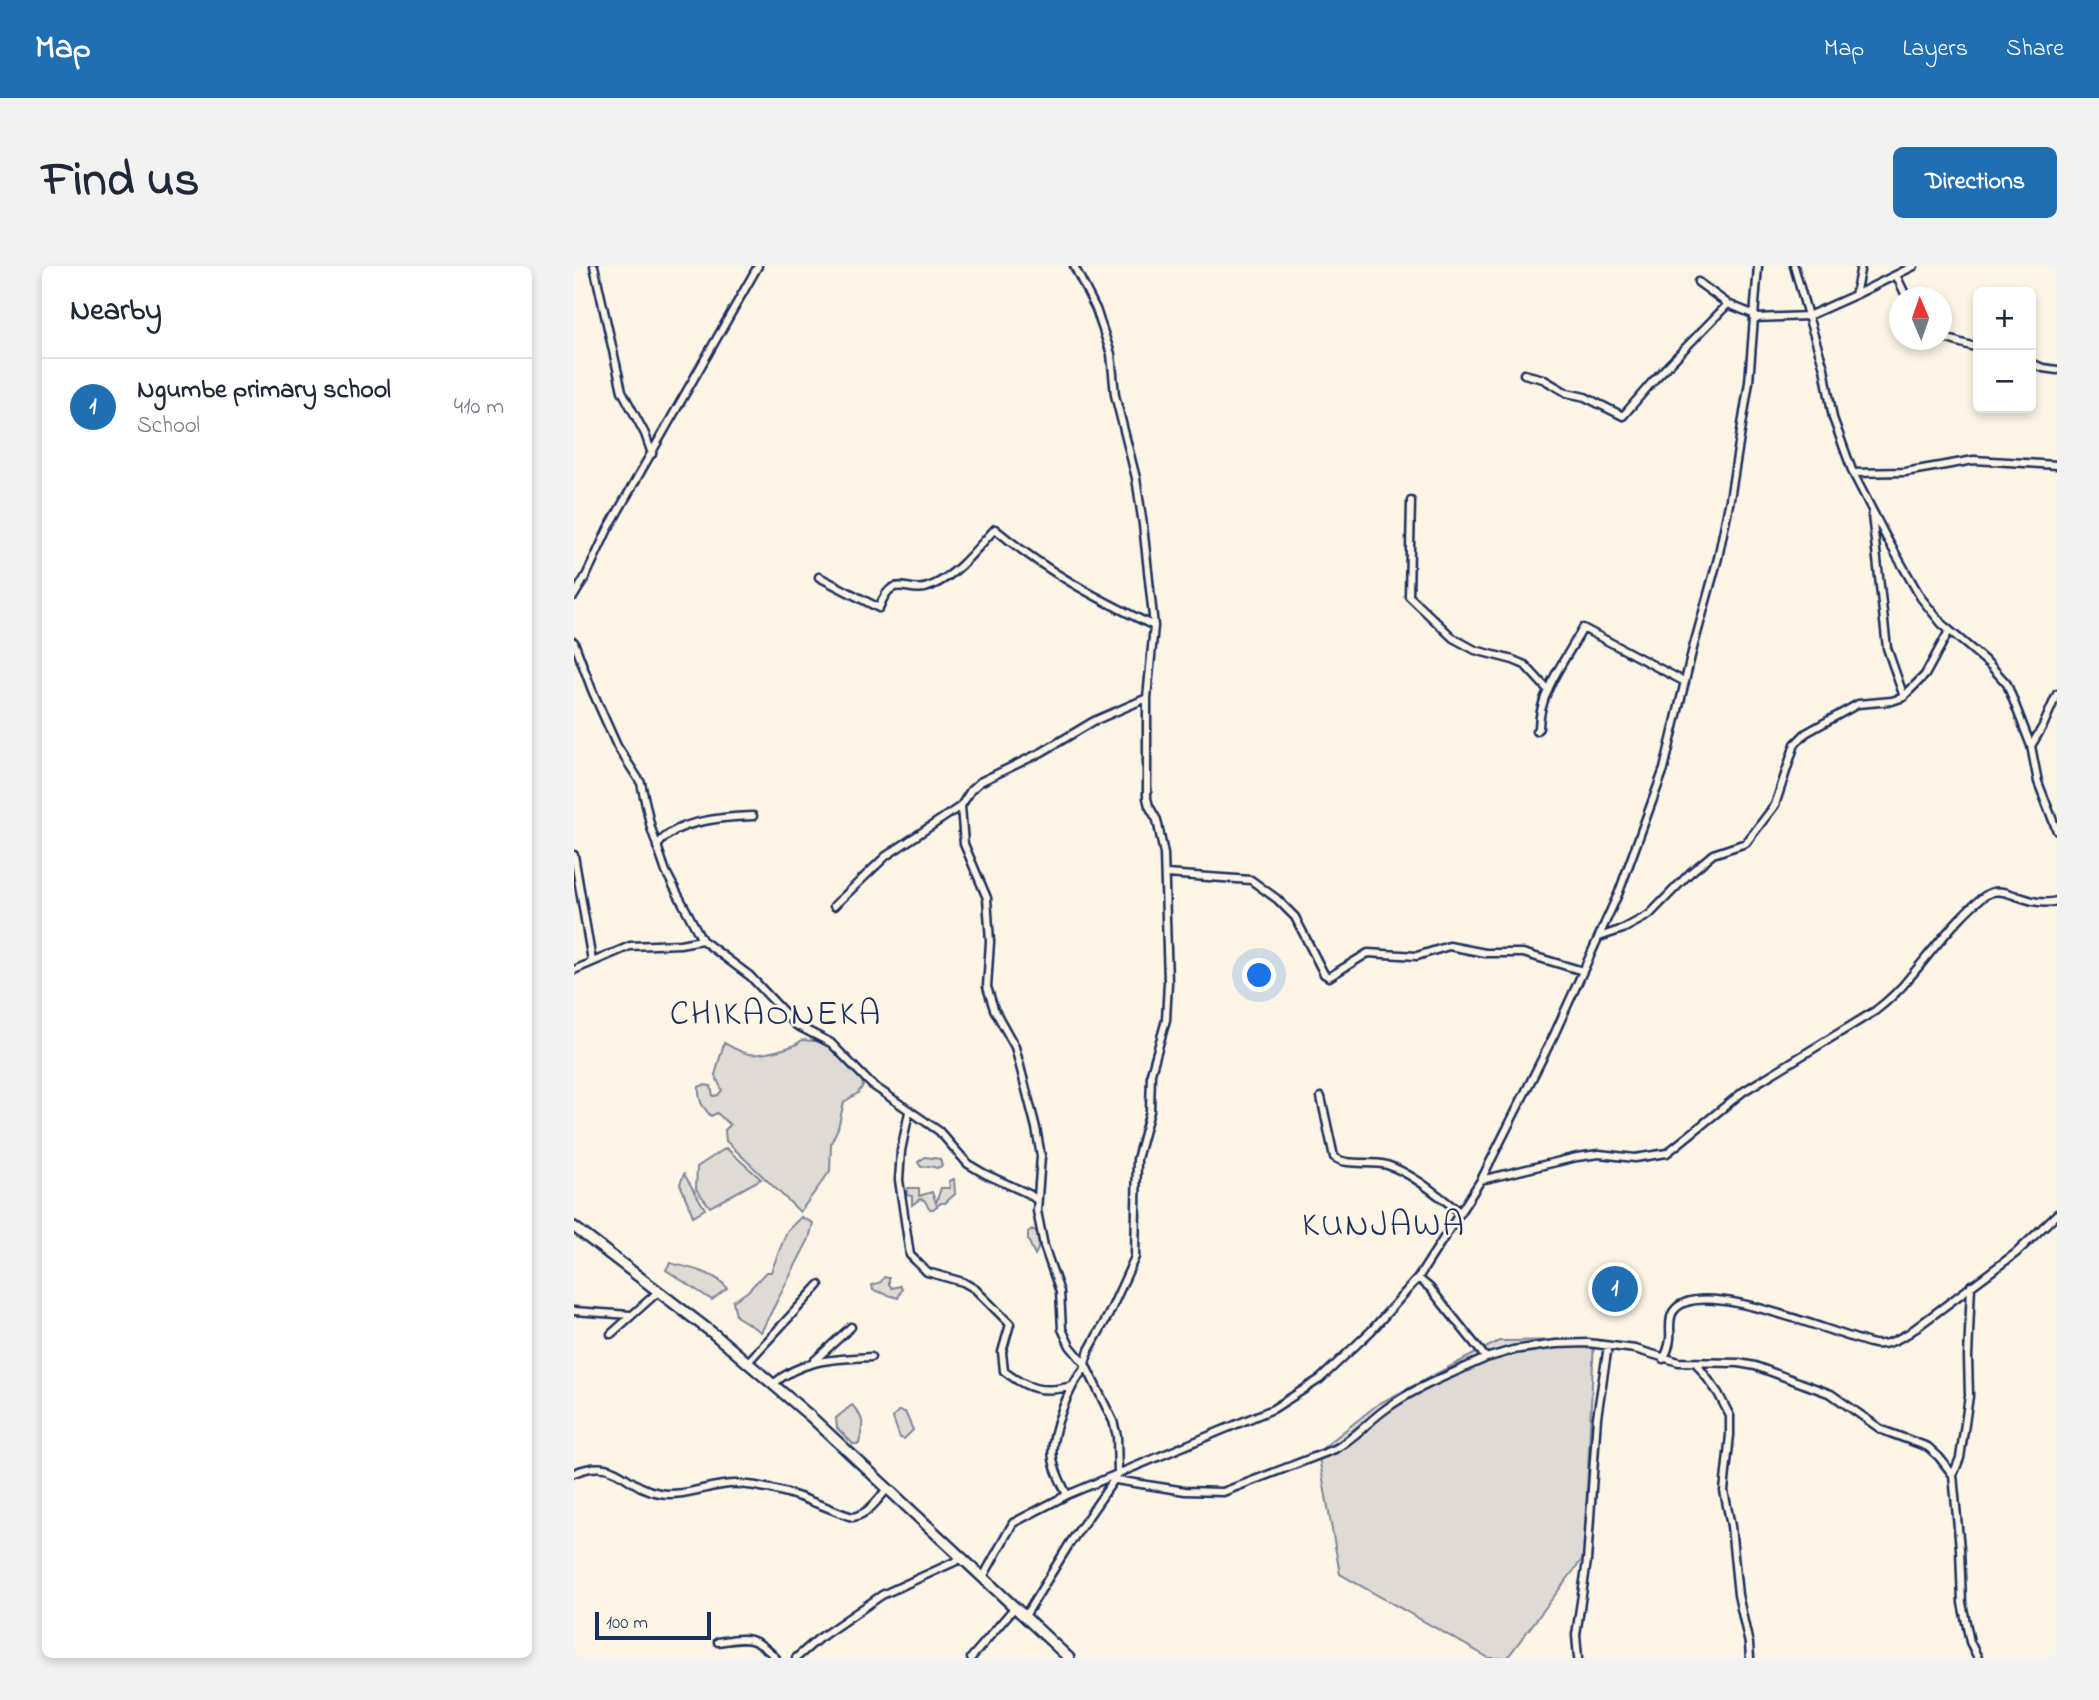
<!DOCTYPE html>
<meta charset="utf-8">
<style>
body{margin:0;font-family:"Indie Flower",sans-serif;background:#f2f2f3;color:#1f2937}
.controls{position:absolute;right:21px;top:21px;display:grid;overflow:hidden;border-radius:10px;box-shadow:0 4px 10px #0003}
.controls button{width:63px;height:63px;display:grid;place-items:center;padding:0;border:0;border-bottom:2px solid #e0e1e3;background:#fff;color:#1f2937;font:35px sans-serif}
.compass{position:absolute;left:1315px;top:21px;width:63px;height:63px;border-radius:50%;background:#fff;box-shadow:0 4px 10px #0003;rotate:358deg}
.scale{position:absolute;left:21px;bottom:18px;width:116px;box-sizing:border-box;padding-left:7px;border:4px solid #1b2f5e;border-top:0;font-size:19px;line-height:24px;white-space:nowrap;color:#1b2f5e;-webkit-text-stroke:5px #fcf5e5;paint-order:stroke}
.you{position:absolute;left:686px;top:710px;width:24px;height:24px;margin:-18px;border:5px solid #fff;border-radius:50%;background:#1a73e8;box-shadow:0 0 0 10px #1a73e833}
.badge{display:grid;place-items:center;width:46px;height:46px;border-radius:50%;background:#1f6fb2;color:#fff;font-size:23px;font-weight:700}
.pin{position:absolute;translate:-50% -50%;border:4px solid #fff;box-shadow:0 2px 7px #0006}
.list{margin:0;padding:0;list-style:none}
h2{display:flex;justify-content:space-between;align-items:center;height:91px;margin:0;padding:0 28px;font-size:30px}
h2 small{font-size:23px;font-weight:400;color:#747a83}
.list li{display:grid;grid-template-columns:46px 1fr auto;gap:21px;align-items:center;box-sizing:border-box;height:98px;padding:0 28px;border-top:2px solid #e0e1e3}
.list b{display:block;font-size:26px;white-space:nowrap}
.list p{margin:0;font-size:23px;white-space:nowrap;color:#747a83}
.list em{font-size:23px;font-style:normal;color:#747a83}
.map{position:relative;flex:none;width:1483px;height:1392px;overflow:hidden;border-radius:10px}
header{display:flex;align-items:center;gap:42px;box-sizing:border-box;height:98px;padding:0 35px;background:#1f6fb2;color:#fff}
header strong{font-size:33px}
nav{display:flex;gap:38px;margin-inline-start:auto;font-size:24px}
.intro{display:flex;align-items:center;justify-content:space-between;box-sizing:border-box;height:168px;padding:0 42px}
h1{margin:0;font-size:49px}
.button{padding:18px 32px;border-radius:10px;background:#1f6fb2;color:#fff;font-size:24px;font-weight:700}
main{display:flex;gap:42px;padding:0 42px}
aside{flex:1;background:#fff;border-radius:10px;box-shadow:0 4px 10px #0003}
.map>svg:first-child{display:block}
.green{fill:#dfdbd4;stroke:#7d8599;stroke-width:2}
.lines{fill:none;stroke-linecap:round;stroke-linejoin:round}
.minor-casing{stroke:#1b2f5e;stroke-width:11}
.secondary-casing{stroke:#1b2f5e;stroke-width:14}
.minor{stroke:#fcf5e5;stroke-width:6}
.secondary{stroke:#fcf5e5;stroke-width:9}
.labels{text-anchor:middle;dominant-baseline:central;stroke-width:5;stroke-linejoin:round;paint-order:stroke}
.quarter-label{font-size:35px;letter-spacing:2px;fill:#1b2f5e;stroke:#fcf5e5}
</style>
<header>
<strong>Map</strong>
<nav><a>Map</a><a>Layers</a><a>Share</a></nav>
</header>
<div class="intro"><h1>Find us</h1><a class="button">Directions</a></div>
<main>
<aside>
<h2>Nearby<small></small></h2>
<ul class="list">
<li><span class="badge">1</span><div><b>Ngumbe primary school</b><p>School</p></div><em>410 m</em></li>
</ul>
</aside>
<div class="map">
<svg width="1483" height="1392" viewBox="0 0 1483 1392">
<rect width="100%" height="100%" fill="#fcf5e5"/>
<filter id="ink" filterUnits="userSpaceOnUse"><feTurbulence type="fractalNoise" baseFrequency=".0143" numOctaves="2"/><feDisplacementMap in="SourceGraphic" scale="14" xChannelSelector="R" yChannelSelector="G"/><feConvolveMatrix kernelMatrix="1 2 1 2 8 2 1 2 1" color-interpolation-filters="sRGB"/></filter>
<g filter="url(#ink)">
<!-- green -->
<path class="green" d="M228,774L252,776L275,802L288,812L289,820L284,827L270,836L264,862L257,877L256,905L226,946L152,875L151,864L156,859L143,847L137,850C128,840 124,835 125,821L129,819L137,820L139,830L144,829L148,824L141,809L150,777C158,781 167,787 175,788C186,790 221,782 228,774Z
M152,882L187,913L136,941L122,923L123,901Z
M351,891L366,893L368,900L363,902L356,900L347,901L344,896Z
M110,908L131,943L119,950L106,918Z
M380,913L381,928L371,937H367L359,943H356L350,934L346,933L338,939V930L332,929L334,922H345V930L358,926L362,937L367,922H376L375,915Z
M227,951L239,957L235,973L187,1066L162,1050L159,1035L173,1026L192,1006H197L213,965Z
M458,963L463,966C465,975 466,981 461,989L454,974V966Z
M96,997C113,1001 143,1007 153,1022L138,1034L92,1004Z
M310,1011L315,1012V1018L318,1022L326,1020L328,1023L324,1032L299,1024L298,1019L307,1016Z
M1020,1074L1010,1291L933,1392H915L766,1308L744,1186L804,1138L925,1075Z
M278,1139C292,1154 289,1158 285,1178H279L263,1162L262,1152Z
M324,1145L331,1146L339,1164L330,1173L326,1172L319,1152Z"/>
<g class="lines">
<!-- minor casing -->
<g class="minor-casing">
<path id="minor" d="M20,0L48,125L71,168L78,188
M1220,0L1234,50L1281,29L1287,0
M1322,9L1333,32
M1124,16L1154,38
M1281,29L1340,0
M1181,52L1234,50L1250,102L1259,152L1279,207L1312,271L1347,332L1368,358L1415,398L1433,418L1457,480L1464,516L1483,565
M1367,71L1404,82
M1457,97L1469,102L1483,104
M950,108L969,113L993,127L1011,131L1049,150L1079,115L1154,38L1181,49
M1279,207L1331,206L1400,194L1483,199
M837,235L835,330L879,372L901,384L939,394L951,399L974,424
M245,311L305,342C320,302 333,332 359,319C384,308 403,282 421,263C473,306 520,331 580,360
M0,330L12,310L34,263L184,0
M0,376L18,424L43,480L67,517L77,562L92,606L128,674L176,710L222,759L257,777L297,818L365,865L394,898L411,908L455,928L463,934
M1331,429L1351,409L1375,365
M962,465L965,462C965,426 992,393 1009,362L1111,416
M1457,480L1469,460L1483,428
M387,540L390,578L413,632L416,676L413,721L420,743L441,781L462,862L467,890L463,945L470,980L486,1026L488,1063L496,1080L511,1098
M83,581C97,554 152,551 179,550
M0,589L18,695
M592,608L677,614L703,633L721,651L750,708L755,711L794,687L843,690L875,680L911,687H949L1009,705
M260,640L312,590L387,540L397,524L406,516L468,486L520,455L573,432
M1025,671L1049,663L1075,649L1116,607L1139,588L1172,577L1201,539L1221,478L1232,467L1284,438L1318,435L1330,431L1313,382L1298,249
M0,704L56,680L106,678L128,674
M747,831L760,891C773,901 797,894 813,899C838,907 866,931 887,947
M335,846L327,885L325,914L336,989L353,1006L389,1016L401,1023L436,1058L428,1086L430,1105C453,1123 469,1128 498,1120
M907,914L1003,891L1025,888L1061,892L1093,887L1170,825L1301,745C1314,735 1326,724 1336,711C1352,693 1398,631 1419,626C1436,622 1456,642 1483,635
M844,1012L856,1022L912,1092L939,1084L982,1078L1014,1077L1061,1083L1105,1096L1165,1097L1181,1100L1257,1128L1308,1164L1354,1181L1365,1191L1379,1209
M1397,1019L1394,1091L1395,1130L1386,1192L1379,1209L1386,1283L1388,1337L1396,1376L1404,1392
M0,1045L56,1049
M37,1068L85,1025
M1089,1093C1093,1087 1095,1081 1096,1073C1097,1065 1094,1054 1099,1046C1123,1007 1265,1071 1300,1078C1313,1080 1324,1073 1335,1067L1442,987L1483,948
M240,1095L277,1061
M173,1097L245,1019
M1122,1097L1144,1127L1156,1150V1169L1150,1225L1157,1260L1164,1329L1175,1378L1176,1392
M199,1118C228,1093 260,1093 297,1091
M0,1207C44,1189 48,1220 85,1227C112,1232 139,1216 165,1218C192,1220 220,1228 244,1238C256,1242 267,1248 279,1251C295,1248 304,1233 314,1222
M542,1214L611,1225L649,1226L761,1183C779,1173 792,1158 809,1145C839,1122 877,1108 912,1092
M493,1229C488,1218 481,1206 479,1193C475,1169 495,1120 511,1102
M409,1311L439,1257L493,1229L699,1143L746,1113L797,1065L844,1012L907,914L980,769L1045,626L1090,503L1118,386L1144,292L1156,233L1175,116L1184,0
M451,1350L496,1277L544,1208L543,1170L539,1155L511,1098L515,1084L535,1048L561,991L563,893L576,845L577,807L592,754L594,716L590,588L583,554L575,540L573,532V432L580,360L569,259L562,212L541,129L537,88L522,43L500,0
M144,1376C173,1371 181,1370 202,1392
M222,1392L244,1373L308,1329L389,1292
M397,1392L441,1341
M1004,1392L1002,1369L1013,1295L1023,1151L1034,1080"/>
</g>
<!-- secondary casing -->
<g class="secondary-casing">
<path id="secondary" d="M0,961L140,1068L236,1150L495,1392"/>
</g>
<!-- minor -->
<use href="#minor" class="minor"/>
<!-- secondary -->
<use href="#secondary" class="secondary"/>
</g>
</g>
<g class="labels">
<!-- quarter labels -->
<g class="quarter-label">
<text x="202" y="749">CHIKAONEKA</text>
<text x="810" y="960">KUNJAWA</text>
</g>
</g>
</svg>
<div class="controls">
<button>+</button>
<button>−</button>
</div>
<svg class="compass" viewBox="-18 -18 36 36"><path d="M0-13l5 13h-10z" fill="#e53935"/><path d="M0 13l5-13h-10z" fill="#747a83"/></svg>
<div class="scale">100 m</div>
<div class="you"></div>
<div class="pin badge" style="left:1041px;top:1023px">1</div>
</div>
</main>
